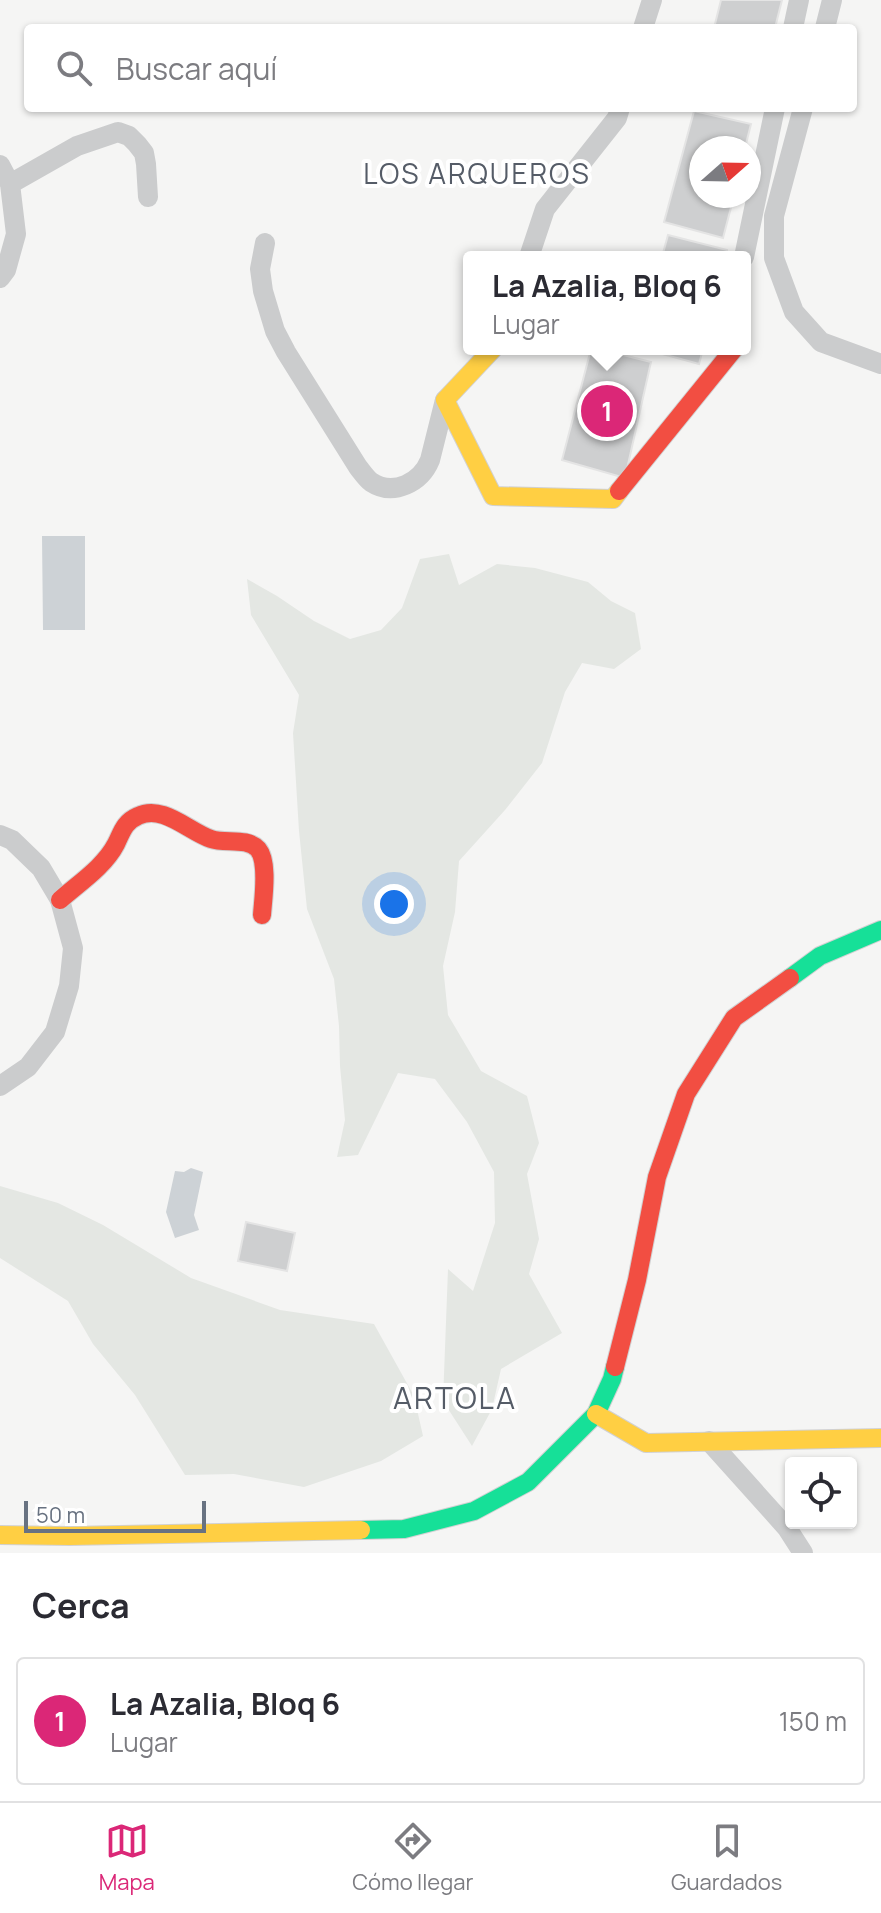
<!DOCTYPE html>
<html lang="es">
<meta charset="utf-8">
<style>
body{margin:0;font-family:Manrope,sans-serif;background:#f7f7f7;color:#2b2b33}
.controls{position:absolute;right:24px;bottom:24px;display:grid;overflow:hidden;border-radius:8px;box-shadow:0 2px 6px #0004}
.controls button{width:72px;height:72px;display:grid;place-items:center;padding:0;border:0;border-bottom:2px solid #e1e1e2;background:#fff;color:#2b2b33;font:40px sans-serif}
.compass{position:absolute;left:689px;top:136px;width:72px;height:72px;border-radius:50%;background:#fff;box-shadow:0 2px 6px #0004;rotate:70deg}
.scale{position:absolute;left:24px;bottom:20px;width:182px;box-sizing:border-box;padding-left:8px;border:4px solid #687281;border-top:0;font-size:22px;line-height:28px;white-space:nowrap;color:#687281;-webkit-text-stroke:6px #fff;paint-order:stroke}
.you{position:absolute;left:394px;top:904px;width:28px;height:28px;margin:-20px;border:6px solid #fff;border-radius:50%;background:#1a73e8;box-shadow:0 0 0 12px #1a73e833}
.badge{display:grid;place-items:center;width:52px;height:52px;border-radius:50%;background:#db2777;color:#fff;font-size:26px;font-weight:700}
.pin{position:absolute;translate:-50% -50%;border:4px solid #fff;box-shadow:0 2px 8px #0006}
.popup{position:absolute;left:463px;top:251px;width:288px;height:104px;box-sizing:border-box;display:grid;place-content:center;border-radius:8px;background:#fff;filter:drop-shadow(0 2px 6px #0005);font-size:26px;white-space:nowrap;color:#7c7c81}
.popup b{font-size:30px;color:#2b2b33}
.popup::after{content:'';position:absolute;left:50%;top:100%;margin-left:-16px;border:16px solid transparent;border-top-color:#fff}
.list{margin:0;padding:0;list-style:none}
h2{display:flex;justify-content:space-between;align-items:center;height:104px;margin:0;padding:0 32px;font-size:34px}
h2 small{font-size:26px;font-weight:400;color:#7c7c81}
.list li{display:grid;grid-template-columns:52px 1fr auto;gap:24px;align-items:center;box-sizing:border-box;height:128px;margin:0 16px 16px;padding:0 16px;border:2px solid #e1e1e2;border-radius:8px}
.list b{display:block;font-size:30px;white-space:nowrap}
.list p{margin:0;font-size:26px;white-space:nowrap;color:#7c7c81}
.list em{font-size:26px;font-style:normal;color:#7c7c81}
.icon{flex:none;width:44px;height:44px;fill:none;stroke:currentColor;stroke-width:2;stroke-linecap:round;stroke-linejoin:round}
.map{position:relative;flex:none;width:881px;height:1553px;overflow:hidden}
.search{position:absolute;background:#fff;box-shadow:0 2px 6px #0004;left:24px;right:24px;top:24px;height:88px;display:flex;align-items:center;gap:20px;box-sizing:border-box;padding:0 28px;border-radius:8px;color:#7c7c81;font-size:30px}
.sheet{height:248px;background:#fff}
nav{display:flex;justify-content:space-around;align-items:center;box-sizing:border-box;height:112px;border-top:2px solid #e1e1e2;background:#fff;font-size:22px;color:#7c7c81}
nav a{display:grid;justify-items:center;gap:4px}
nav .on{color:#db2777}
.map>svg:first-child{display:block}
.green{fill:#e4e7e3}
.water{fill:#cdd2d6}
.building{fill:#cecfd0;stroke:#e4e4e4;stroke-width:2}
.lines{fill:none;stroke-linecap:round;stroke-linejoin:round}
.fast-casing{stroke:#d1d1d2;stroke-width:20}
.slow-casing{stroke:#d1d1d2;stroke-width:20}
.jam-casing{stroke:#d1d1d2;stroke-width:20}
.street{stroke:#cbcccd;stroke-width:20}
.fast{stroke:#16e098;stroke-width:18}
.slow{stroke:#ffcf43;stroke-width:18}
.jam{stroke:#f24e42;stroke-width:18}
.labels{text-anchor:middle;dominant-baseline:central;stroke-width:8;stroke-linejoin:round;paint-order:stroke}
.neighbourhood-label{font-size:28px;letter-spacing:2px;fill:#555c67;stroke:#fff}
.quarter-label{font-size:30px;letter-spacing:2px;fill:#555c67;stroke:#fff}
</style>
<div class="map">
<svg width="881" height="1553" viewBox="0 0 881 1553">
<rect width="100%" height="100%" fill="#f5f5f4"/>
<!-- green -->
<path class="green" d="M449,554L459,585L497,564L535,568L588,582L611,601L635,613L641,649L614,669L582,663L565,692L542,763L505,810L459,861L455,912L443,966L448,1015L481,1071L527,1096L539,1143L527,1174L539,1239L529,1274L562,1333L501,1369L492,1409L472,1446L443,1401L448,1269L473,1291L495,1223L494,1172L467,1122L435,1079L398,1073L358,1155L337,1157L345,1120L340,1066L339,1026L334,979L307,909L299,831L293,733L299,695L251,615L247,579L277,596L314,621L350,639L381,630L402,608L420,559Z
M0,1186L58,1203L103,1225L191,1278L280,1310L374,1324L414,1396L423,1436L381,1461L304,1487L234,1474L185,1475L135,1395L93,1344L68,1301L0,1258Z"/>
<!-- water -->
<path class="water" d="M42,536H85V630H43Z
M191,1168L203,1172L194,1215L199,1230L175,1238L166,1212L175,1171L184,1172Z"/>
<!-- building -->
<path class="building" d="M721,0H782L775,28H714Z
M694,111L751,124L745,148H701V196H734L723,238L664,222Z
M668,235L727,250L725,257H662Z
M591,349H599L651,362L625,478L562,460Z
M644,349H703L699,364Z
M246,1222L295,1233L287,1271L238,1261Z"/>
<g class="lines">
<!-- fast casing -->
<g class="fast-casing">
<path id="fast" d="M790,978L820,956L881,930
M361,1530L404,1529L474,1511L528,1482L596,1414L612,1379L615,1367"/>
</g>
<!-- slow casing -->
<g class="slow-casing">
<path id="slow" d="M493,349L445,400L493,496L613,499L619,491
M596,1414L646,1443L881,1438
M0,1535L70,1536L361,1530"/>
</g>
<!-- jam casing -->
<g class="jam-casing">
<path id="jam" d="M619,491L734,349
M60,900C79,883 104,867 116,844C122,832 124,822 138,816C163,804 188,831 211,839C225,844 247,837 258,849C269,862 263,899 262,915
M615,1367L637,1280L657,1177L686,1094L734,1018L790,978"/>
</g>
<!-- street -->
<path class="street" d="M643,28L652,0
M793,28L799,0
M825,28L832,0
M803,108L774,216V258L794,312L821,342L881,364
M0,165L10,184L16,234L6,270L0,278
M10,184L77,146L118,132L129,136L137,144L144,153L146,164L148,197
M265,243L260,269L263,291L275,331L286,352L358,467C362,472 366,478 371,482C394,497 421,482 430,460L445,400
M529,257L545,209L617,118L620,108
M744,257L775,108
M0,835L12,840L41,868L60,900L73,948L69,986L55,1032L28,1067L0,1086
M709,1441L787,1528L803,1553"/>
<!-- fast -->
<use href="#fast" class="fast"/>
<!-- slow -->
<use href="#slow" class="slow"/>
<!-- jam -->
<use href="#jam" class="jam"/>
</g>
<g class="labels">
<!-- neighbourhood labels -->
<g class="neighbourhood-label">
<text x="477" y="173">LOS ARQUEROS</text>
</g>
<!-- quarter labels -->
<g class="quarter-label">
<text x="455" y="1397">ARTOLA</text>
</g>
</g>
</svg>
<div class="controls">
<button><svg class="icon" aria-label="locate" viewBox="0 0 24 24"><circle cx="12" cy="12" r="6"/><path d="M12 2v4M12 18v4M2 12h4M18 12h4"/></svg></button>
</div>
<svg class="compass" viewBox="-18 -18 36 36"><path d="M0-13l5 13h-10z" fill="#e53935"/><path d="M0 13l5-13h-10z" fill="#7c7c81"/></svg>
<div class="scale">50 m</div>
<div class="you"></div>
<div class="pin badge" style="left:607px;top:411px">1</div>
<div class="popup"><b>La Azalia, Bloq 6</b>Lugar</div>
<div class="search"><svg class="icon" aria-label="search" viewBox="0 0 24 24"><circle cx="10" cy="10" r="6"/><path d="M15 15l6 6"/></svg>Buscar aquí</div>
</div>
<section class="sheet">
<h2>Cerca<small></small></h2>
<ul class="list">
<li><span class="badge">1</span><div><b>La Azalia, Bloq 6</b><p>Lugar</p></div><em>150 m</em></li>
</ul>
</section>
<nav>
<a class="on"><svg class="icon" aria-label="map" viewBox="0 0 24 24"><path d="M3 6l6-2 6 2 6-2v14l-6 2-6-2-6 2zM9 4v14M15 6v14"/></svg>Mapa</a>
<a><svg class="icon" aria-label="directions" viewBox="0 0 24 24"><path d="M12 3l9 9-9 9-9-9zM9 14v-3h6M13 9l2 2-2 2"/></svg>Cómo llegar</a>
<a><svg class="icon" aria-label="saved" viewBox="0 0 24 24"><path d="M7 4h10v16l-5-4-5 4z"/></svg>Guardados</a>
</nav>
